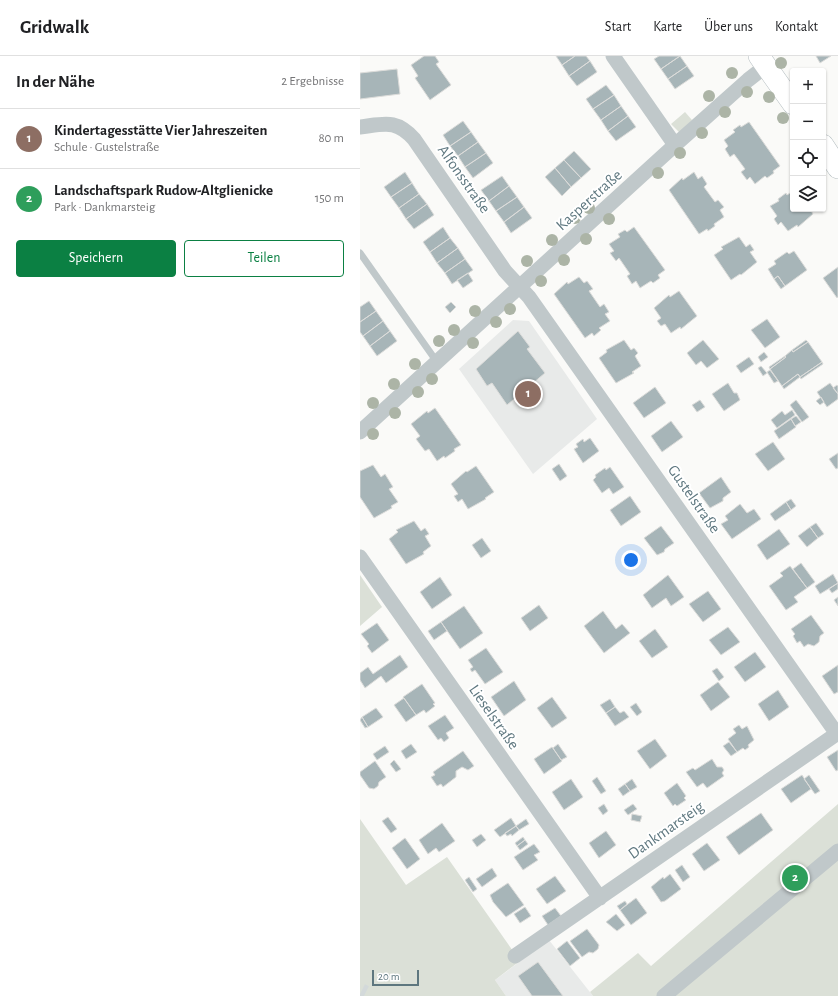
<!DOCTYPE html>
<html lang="de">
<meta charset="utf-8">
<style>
body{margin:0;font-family:"Alegreya Sans",sans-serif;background:#f6f6f6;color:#202124}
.controls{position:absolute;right:12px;top:12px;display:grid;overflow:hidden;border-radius:4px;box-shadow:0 1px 3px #0004}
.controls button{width:36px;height:36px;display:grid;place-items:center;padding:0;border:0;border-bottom:1px solid #e0e0e0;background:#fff;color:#202124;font:20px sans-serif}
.scale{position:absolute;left:12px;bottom:10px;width:47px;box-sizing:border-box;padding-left:4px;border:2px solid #5e777f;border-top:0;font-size:11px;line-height:14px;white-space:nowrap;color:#5e777f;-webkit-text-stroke:3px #fff;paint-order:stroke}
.you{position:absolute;left:271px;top:504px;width:14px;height:14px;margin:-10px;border:3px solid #fff;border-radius:50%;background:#1a73e8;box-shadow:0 0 0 6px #1a73e833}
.badge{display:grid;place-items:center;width:26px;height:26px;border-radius:50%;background:#0b8043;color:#fff;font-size:13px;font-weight:700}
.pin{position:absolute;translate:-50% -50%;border:2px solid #fff;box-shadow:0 1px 4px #0006}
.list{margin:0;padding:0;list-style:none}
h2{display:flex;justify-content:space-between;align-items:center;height:52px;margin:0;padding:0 16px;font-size:17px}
h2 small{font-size:13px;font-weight:400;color:#757577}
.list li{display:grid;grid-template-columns:26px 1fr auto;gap:12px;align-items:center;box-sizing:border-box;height:60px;padding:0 16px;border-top:1px solid #e0e0e0}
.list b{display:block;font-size:15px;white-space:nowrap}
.list p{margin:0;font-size:13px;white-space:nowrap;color:#757577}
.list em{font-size:13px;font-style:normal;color:#757577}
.actions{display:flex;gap:8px;padding:12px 16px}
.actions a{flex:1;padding:9px 0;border:1px solid #0b8043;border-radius:4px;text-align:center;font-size:14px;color:#0b8043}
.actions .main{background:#0b8043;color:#fff}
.icon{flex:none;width:22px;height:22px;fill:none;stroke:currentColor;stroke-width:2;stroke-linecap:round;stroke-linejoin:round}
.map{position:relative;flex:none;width:478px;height:940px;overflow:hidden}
header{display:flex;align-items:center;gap:24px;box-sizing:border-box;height:56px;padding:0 20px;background:#fff;border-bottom:1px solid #e0e0e0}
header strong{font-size:19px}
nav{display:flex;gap:22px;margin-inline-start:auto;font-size:14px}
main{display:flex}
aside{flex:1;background:#fff}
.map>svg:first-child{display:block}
.built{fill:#e8eae9}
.green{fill:#dbe0d7}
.building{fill:#a7b5b8;stroke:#dcdcda}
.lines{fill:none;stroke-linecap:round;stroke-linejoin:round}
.highway-tunnel{stroke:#d3d9da;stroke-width:22;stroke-dasharray:22 11;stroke-linecap:butt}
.secondary-casing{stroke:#b3bcbf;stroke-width:22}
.lane{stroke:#c0c8ca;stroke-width:7}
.street{stroke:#c0c8ca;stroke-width:15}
.secondary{stroke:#fff;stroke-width:21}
.tree{fill:#acb4a6}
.labels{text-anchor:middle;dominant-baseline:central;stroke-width:4;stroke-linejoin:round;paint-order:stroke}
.street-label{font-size:16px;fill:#5e777f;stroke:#fff}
</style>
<header>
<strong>Gridwalk</strong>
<nav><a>Start</a><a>Karte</a><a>Über uns</a><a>Kontakt</a></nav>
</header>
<main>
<aside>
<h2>In der Nähe<small>2 Ergebnisse</small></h2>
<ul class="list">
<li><span class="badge" style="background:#8d6e63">1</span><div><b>Kindertagesstätte Vier Jahreszeiten</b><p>Schule · Gustelstraße</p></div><em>80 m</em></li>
<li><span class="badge" style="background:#2e9e5b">2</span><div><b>Landschaftspark Rudow-Altglienicke</b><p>Park · Dankmarsteig</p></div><em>150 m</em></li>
</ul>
<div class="actions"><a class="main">Speichern</a><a>Teilen</a></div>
</aside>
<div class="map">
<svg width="478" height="940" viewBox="0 0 478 940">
<rect width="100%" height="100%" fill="#fafaf8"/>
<!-- built -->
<path class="built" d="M153,264L169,265L237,363L173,418L99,313Z
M189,884L233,940H146L135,924Z"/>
<!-- green -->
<path class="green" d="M325,56L332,64L320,77L311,68Z
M0,519L22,551L0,570Z
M478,748V940H233L230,936L278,897L291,910Z
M0,763L46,829L87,801L160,905L135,924L146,940H0Z"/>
<!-- building -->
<path class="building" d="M64,0H75L79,6L76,8L91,29L70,44L55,22L58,20L51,9Z
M196,0H215L202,9Z
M215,0H226L230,5L209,20L202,9Z
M299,0H320L301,13L294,3Z
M320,0L327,10L308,23L301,13Z
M456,0H471L460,7Z
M230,5L237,16L217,30L209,20Z
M327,10L334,20L315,33L308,23Z
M37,13L40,38L0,43V17Z
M246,29L254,39L233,53L226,43Z
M254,39L261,50L241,64L233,53Z
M261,50L268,60L248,75L241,64Z
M268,60L276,71L256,85L248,75Z
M103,65L111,76L90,90L83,79Z
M389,66L420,110L413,115L414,117L407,122L405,120L395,128L390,121L387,124L381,116L385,113L374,98L370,101L365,93L368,90L364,84L375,76L373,74L380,69L381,71Z
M111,76L118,86L98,100L90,90Z
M118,86L126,97L105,111L98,100Z
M214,95L231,113L221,122L204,104Z
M126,97L133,107L113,122L105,111Z
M204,104L221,122L211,131L195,112Z
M195,112L211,131L202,140L185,121Z
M45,116L52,127L31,141L24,131Z
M334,116L338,123L342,120L347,128L344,131L355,146L358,144L364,151L360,154L364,161L354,168L355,170L348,175L347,173L339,178L309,134L322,122L323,124Z
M142,120L149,130L129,145L121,134Z
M52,127L59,138L39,152L31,141Z
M149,130L157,141L136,155L129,145Z
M433,135V153H450L453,158L438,171L437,169L428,175L421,166L418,169L414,163L417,160L410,150L419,145L418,143L426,137L427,139Z
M59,138L67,148L46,163L39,152Z
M157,141L164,151L144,166L136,155Z
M67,148L74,159L54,173L46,163Z
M164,151L172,162L151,177L144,166Z
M83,171L90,182L70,196L63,186Z
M274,171L305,214L298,219L300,222L293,227L291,225L280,232L276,225L272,228L267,220L270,218L259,202L256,205L250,197L254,195L249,188L260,181L258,178L265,174L267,176Z
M379,181L386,191L390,188L394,194L390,196L397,206L381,219L380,218L371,224L354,199L363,193L361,191Z
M90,182L98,192L77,207L70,196Z
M98,192L105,203L85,217L77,207Z
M434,195L447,214L425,230L418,220L414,223L408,213L416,208L414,205L427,196L429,198Z
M105,203L113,214L92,228L85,217Z
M478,211V241L477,242L463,222Z
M108,217L113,225L103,232L97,224Z
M418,220L425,230L421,233L414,223Z
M219,221L224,227L227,225L233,233L229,235L240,251L244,248L249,256L245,258L250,265L239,272L241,274L234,280L232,277L225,282L194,238L207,226L208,228Z
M319,235L337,260L321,273L320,271L311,277L305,268L301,270L297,265L301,262L294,252L309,239L310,241Z
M9,245L16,255L0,266V251Z
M91,246L96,251L90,257L85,251Z
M16,255L23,265L3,280L0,276V266Z
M407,263L420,281L405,292L391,274Z
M23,265L30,275L10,290L3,280Z
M30,275L37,285L17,300L10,290Z
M158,275L170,291L167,293L185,317L147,349L132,327L127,330L116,313Z
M264,284L271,294L274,292L278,297L275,300L281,310L272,316L274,317L256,327L239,302L247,296L246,294Z
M343,284L359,303L347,312L341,305L336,309L327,297Z
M446,284L448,286L433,296L432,294Z
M448,286L462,306L440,321L438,318L422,330L410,313L426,301L425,300L432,294L433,296Z
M404,296L408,301L401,306L398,301Z
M425,300L426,301L410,313L409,311Z
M389,301L394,308L381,317L376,310Z
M462,306L463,308L441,323L440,321Z
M401,310L407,317L403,320L398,312Z
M410,314L418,325L414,327L407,316Z
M438,318L440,321L424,333L422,330Z
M368,327L374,337H377L380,344L364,355L352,338Z
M470,327L478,338V343L467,351L457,336Z
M477,329L478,330V338L473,332Z
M295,331L306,347L284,362L273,347Z
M461,341L464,346L460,349L456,345Z
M340,344L345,351L337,356L332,349Z
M436,344L449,361L442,366L430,349Z
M75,352L101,389L94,393L95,395L85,402L84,400L77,405L69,393L65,395L56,383L60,380L51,368L67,355L68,357Z
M432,354L435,359L417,372L411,364L422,355L425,359Z
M436,360L441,366L435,370L431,363Z
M431,363L436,371L419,383L414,375Z
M311,365L323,381L302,396L291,380Z
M230,382L239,395L223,407L214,393L218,391L216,388L223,383L224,386Z
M413,386L425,403L408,415L395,398Z
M478,397V412L476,413L469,403Z
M199,408L207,420L200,425L192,413Z
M13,409L21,421L25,418L33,431L29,433L38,446L31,450L32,452L14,462L0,441V415Z
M116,410L134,436L125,442L126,443L108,453L102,443L98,446L94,440L98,438L91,428L106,415L107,416Z
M250,411L264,431L253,438L249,432L242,437L233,424L236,421L235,419L245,412L246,414Z
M361,421L371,436L363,442V445L350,452L339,437Z
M270,440L281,456L261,470L250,454Z
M431,443L436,450L431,454L426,446Z
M426,446L431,454L415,465L410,458Z
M380,448L387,457L394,453L401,463L372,483L361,468L368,464L365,460Z
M54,465L61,475L65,472L69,478L65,480L71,490L63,496L64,498L46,508L29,483L38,476L36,474Z
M456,467L464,478L458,482L450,471Z
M301,470L314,487L305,493L304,496L297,499L284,482Z
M450,471L458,482L447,491L438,480Z
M419,473L430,488L407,504L397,489Z
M122,482L131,495L121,502L112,489Z
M441,507L455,526L447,532L433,513Z
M430,510L447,532L434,541L438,546L426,554L409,530L423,520L420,517Z
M473,518L478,527L460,538L455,530Z
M308,519L324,541L311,550L306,542L292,552L283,539Z
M80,521L92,539L72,553L60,536Z
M478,527V533L472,537L469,533Z
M348,535L361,553L343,566L329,548Z
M478,541V550L474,544Z
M179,549L188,562L170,575L161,562Z
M104,550L123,577L100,593L81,566Z
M243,555L256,573L262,568L270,577L244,597L224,570Z
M451,559L464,577L460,580L459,586L454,590L448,588L444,591L440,585L437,587L433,580L435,578L431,573Z
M81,566L87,575L74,584L68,575Z
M17,567L29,584L12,597L7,590L9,588L1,578Z
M368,571L380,586L361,599L349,584Z
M295,573L308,591L292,602L279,585Z
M126,592L143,616L125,628L115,614L112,616L110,613L113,611L108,604Z
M395,596L406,611L385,626L374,611Z
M40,599L48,611L26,627L21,620L5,632L0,624V617L8,611L13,618Z
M478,609V636L474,638L462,620Z
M357,612L364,621L359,625L352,615Z
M154,625L166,644L144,660L131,641Z
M358,626L370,641L351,655L340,639Z
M62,628L75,647L73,648L75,650L66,657L64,654L56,659L43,641Z
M418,634L429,651L409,665L398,648Z
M192,641L207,662L192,672L177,652Z
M44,642L56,659L46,666L34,649Z
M250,643L255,651L246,657L240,649Z
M276,647L282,656L277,660L270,651Z
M255,651L260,657L264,655L269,661L255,670L246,657Z
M16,652L23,661L8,671L2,661Z
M85,659L94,672L86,677L89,682L84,686L81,682L78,684L68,670Z
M2,661L8,671L5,672L0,664Z
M379,669L382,673L387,670L394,684L388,689L389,691L385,694L383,692L377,696L368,683L376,677L373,673Z
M295,683L307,700L290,713L277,695Z
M369,686L377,696L371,700L363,690Z
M51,688L57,696L46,703L41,695Z
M198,688L207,701L201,704L193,692Z
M25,690L29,696L17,704L13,698Z
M192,691L202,705L184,718L174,703Z
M478,694V714L476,715L467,701Z
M103,695L114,710L108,714L102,711L96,715V721L83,731L81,728L77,730L71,721L75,719L73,716Z
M352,703L357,711H362L364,714L362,717L364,720L347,732L343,727L337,731L326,716L333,712L335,714Z
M34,704L41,713L36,716L30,708Z
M15,705L26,721L19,726L18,730L14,733L9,732L0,719V716Z
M442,719L451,733L431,747L421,733Z
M449,719L460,735L455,738L444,723Z
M237,721L246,735L241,738L232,725Z
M211,723L223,741L204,754L192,736Z
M272,723L277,731L270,735L265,728Z
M317,727L326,740L324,742L326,744L317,750L315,748L313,750L304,737Z
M265,728L270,735L263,740L258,733Z
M244,748L248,755L243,759L238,752Z
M273,748L277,753L268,759L264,754Z
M401,757L413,774L379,799L366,781Z
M272,758L282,760L280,766L271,764Z
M28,761L37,773L31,777L22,765Z
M151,762L156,770L140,781L134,774Z
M166,763L169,768L159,774L156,770Z
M82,767L95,785L79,796L76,792L68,798L59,784Z
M156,770L159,774L152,780L151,778L147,780L145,777Z
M246,775L256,789L239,802L229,787Z
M121,778L126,784L117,791L112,784Z
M163,781L165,784L157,790L155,787Z
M45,782L60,803L47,813L32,792Z
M165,784L168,788L160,794L157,790Z
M347,787L360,804L344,815L332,798Z
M174,788L180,796L174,799L178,804L163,814L154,801Z
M322,809L330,821L323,826L315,814Z
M132,812L137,820L122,831L116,823Z
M310,818L321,833L305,845L301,846L291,831L303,821L304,823Z
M195,820L206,835L187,848L176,833Z
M109,821L117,833L113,836L105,824Z
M148,827L164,849L146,861L133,846L130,839Z
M276,842L287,857L271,869L260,854Z
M265,845L267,848L260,854L257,850Z
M165,851L171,860L160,867L154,858Z
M195,852L201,860L188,869L182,860Z
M256,858L265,869L257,875L246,866Z
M227,873L239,889L238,893L233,897L229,896L222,901L210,885Z
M207,885L220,902L210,910L197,893Z
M178,906L203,940H172L158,920Z"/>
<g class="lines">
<!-- highway-tunnel -->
<path class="highway-tunnel" d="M0,938L4,940"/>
<!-- secondary casing -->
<g class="secondary-casing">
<path id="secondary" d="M399,0L433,48
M463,89L478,112"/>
</g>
<!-- lane -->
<path class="lane" d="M0,197L77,306"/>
<!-- street -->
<path class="street" d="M253,0L315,89
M0,71C25,68 36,63 54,83L145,215L169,241L477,678
M0,376L315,89L388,24L406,10
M0,501L240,842
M155,900L478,677
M304,940L478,795"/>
<!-- secondary -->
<use href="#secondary" class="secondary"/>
</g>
<!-- trees -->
<g class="tree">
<circle cx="421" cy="7" r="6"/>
<circle cx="372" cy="17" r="6"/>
<circle cx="387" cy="36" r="6"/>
<circle cx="349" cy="40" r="6"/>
<circle cx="409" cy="41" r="6"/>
<circle cx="365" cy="56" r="6"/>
<circle cx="423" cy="62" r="6"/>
<circle cx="342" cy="77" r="6"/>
<circle cx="320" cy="97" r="6"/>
<circle cx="298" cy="117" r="6"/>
<circle cx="229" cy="152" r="6"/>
<circle cx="215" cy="162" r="6"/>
<circle cx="249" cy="163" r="6"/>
<circle cx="226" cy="183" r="6"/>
<circle cx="192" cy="184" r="6"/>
<circle cx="204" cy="204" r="6"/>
<circle cx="167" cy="205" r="6"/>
<circle cx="181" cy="225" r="6"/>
<circle cx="150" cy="253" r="6"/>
<circle cx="115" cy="255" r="6"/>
<circle cx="136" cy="266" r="6"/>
<circle cx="94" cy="274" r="6"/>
<circle cx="79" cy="285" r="6"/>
<circle cx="113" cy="287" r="6"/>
<circle cx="55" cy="308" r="6"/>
<circle cx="72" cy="323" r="6"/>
<circle cx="34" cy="328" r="6"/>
<circle cx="58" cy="336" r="6"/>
<circle cx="13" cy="347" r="6"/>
<circle cx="35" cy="357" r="6"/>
<circle cx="13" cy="378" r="6"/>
</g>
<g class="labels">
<!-- street labels -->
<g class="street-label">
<text transform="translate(104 123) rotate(55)">Alfonsstraße</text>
<text transform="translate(229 144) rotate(-42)">Kasperstraße</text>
<text transform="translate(334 443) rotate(55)">Gustelstraße</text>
<text transform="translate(134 661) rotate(55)">Lieselstraße</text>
<text transform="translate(306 774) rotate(-35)">Dankmarsteig</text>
</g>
</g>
</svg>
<div class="controls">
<button>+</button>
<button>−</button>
<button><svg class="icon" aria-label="locate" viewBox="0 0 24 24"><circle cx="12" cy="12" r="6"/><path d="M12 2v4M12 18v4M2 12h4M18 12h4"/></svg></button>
<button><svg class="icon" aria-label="layers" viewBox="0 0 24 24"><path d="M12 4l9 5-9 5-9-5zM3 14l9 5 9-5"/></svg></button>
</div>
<div class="scale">20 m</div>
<div class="you"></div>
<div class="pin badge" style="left:168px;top:338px;background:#8d6e63">1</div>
<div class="pin badge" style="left:435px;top:822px;background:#2e9e5b">2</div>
</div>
</main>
